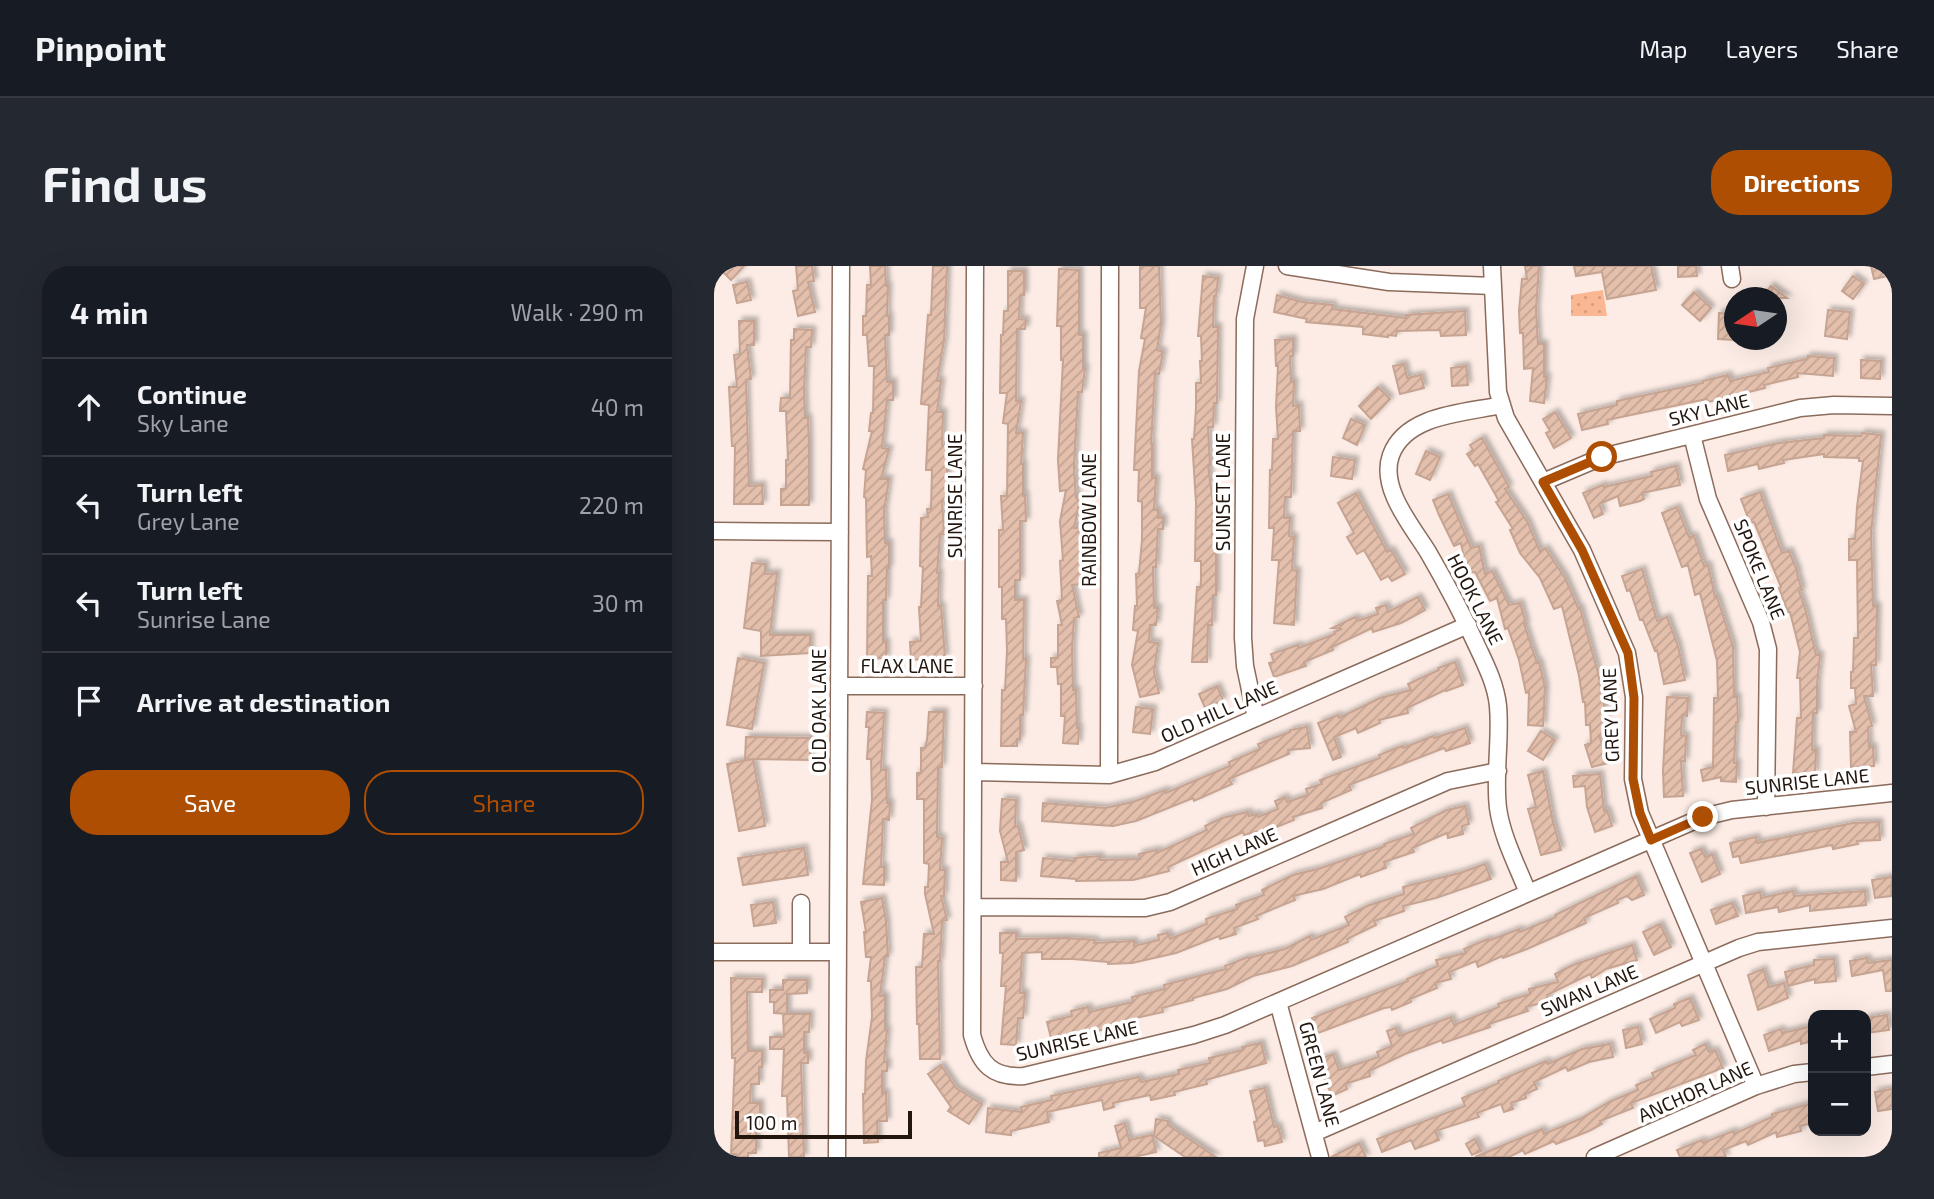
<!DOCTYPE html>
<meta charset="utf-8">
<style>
body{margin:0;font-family:"Exo 2",sans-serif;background:#242831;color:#f1f3f6}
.controls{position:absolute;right:21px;bottom:21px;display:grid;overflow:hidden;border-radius:14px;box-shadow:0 7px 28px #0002}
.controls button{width:63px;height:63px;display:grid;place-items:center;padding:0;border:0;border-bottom:2px solid #363941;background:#171b24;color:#f1f3f6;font:35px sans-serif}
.compass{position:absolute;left:1010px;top:21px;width:63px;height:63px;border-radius:50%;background:#171b24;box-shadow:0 7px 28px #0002;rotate:257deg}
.scale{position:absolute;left:21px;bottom:18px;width:177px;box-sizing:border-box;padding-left:7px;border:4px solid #22160f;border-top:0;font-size:19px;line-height:24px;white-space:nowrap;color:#22160f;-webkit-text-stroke:5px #fff;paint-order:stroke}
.stop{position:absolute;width:21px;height:21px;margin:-16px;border:5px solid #ae4e03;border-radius:50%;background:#fff}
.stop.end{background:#ae4e03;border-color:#fff;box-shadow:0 2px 7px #0008}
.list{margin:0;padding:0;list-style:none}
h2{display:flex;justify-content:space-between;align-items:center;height:91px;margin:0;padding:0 28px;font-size:30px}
h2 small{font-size:23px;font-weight:400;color:#9ea1a6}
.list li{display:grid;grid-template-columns:46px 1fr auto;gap:21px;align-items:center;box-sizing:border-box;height:98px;padding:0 28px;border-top:2px solid #363941}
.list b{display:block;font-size:26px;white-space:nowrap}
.list p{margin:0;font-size:23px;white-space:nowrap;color:#9ea1a6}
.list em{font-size:23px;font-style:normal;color:#9ea1a6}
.actions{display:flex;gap:14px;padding:21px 28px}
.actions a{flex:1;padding:16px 0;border:2px solid #ae4e03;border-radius:28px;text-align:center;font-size:24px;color:#ae4e03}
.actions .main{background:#ae4e03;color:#fff}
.icon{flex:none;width:38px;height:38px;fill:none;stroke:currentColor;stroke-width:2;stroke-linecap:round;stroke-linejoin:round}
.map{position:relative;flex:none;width:1178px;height:891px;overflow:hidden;border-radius:28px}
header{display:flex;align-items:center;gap:42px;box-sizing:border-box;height:98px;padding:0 35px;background:#171b24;border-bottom:2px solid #363941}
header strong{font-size:33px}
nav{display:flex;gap:38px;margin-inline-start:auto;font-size:24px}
.intro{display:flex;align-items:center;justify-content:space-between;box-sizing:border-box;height:168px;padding:0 42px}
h1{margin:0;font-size:49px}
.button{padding:18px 32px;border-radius:28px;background:#ae4e03;color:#fff;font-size:24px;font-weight:700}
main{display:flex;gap:42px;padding:0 42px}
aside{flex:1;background:#171b24;border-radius:28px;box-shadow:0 7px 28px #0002}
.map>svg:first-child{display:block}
.grass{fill:url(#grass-dots)}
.building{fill:url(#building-hatch);stroke:#c7a492;stroke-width:2;filter:url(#shadow)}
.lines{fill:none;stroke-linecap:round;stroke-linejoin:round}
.minor-casing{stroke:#8b6b5b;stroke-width:19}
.minor{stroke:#fff;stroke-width:16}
.route{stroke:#ae4e03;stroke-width:9}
.labels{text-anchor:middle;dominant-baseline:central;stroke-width:7;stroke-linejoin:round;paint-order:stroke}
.street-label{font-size:19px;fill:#22160f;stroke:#fff}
</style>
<header>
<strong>Pinpoint</strong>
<nav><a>Map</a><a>Layers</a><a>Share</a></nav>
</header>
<div class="intro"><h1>Find us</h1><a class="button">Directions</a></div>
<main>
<aside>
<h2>4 min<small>Walk · 290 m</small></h2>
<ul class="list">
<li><svg class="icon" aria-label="ahead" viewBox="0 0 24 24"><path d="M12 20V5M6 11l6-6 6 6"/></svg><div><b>Continue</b><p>Sky Lane</p></div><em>40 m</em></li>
<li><svg class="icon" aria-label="left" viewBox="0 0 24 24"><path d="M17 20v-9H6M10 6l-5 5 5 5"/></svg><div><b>Turn left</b><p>Grey Lane</p></div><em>220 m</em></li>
<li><svg class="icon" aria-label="left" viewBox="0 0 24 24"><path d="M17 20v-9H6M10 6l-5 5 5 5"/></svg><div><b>Turn left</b><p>Sunrise Lane</p></div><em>30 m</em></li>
<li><svg class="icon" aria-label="arrive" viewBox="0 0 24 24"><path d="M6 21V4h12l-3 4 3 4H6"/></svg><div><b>Arrive at destination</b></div></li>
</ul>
<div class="actions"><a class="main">Save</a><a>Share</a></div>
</aside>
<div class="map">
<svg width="1178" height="891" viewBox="0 0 1178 891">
<defs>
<pattern id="grass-dots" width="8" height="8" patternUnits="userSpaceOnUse" patternTransform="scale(1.75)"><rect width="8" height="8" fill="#fbb692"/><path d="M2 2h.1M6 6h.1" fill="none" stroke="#d79c7d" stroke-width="1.8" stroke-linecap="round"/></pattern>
<pattern id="building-hatch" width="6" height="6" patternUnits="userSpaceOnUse" patternTransform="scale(1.75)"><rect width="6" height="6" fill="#e3bfac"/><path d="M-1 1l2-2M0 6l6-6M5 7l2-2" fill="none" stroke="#c2a393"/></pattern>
<filter id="shadow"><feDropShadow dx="3.5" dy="-3.5" stdDeviation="2" flood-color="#0004"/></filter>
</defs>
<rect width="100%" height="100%" fill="#fcece5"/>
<!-- grass -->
<path class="grass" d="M889,24L893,50H857V29Z"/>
<!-- building -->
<path class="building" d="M3,0H30L17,14Z
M82,0H98L100,15L94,16L101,46L84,50L79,25L84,24Z
M156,0H171L172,20H174L173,50H175V69H171L173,116H179V134H173L168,182L175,183L167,213H175L170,245L171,277H175V302H173L172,334H169V376H172V392L153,393L154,310H158L157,290L153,291L152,232L150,231L152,204L149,203L158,165H155L157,147H159L160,100H155L153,69H149V50H152L153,19H157Z
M219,0H233L230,74L223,115H227L223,146H229L228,179H233V235H228L230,268H226L223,307H225L224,340H227L231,391L197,394L196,376L207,375L205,341H207L209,301L206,300L207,252L214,251L213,243H217L218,204H212L215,139L207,138L214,49H217Z
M426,0H445L447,58L443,84L449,86L445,108L441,107L437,178H438V212H442L440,244H444V252H449V263H444L442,301H439L440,342H444L442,359H436L435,376L444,377L440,406L445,427L426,431L418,399L424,365L419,364L421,340H423L422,308L425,307L428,274V236L424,235L425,204H420L425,105L431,73L427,72L432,42H426Z
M811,0H825L822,44L824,78H830V111H833L830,137L816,135L819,102L810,103L809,67H806L805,45L808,13H813Z
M860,0H937L942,24L893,33L888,6L862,10Z
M964,0H982L983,10L964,11Z
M1157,0H1178V9L1160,13Z
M345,3L365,4V69H369V102H371L368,126H364L360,201L362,232L366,233L360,262H367L369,287H366L368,318L358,319L365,351L360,352L358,383L359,424H362L363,462H365L364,478L349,477L351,450H347V418H344L343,401H337V392H344V359H348L343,335L348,334L346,295L349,294L346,255L352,224L346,225L344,194L349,94H347V60H343Z
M294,5H310V29H306L305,53L312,54L311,63H303L302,135H307L302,167H309L307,198H309V230L311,229L312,255H306V314H301V334H310L309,393H312L309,449H306V473H303V480H287L288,424H291L293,385L292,353H288V321H285V264H289L287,230H293L294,158L289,157L293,127H286L287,69H289L290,45H294Z
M489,10L504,12L502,30H500L499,61H504L503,137H500L499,161H494L496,199H494L499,237L498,272H502V329H499L498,359H494L493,396H478L483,321H487V295H481L482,237L478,173H480L482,142V117H487L486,95H488L487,70H484Z
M1139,10L1150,18L1139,33L1128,25Z
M33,16L37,34L23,37L19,19Z
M1057,20L1073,32H1048Z
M980,26L997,42L986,55L968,39Z
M563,29L588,36L619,39L618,43L692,52V49L751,45L752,69L727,70L726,64L683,65L682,70L674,69V71L649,68V61L592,56L593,53L560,46Z
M1114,44L1136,46L1133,73L1111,70Z
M1005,47L1020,48V74L1004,73Z
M25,55H40V79H33L37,113L32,114L35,220L48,219L49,238H20L21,180H18L15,121H23L20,89L26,88Z
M80,63L98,64L97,81H92L90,124L91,152H94L95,177V239H67V223H72V194H74L72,145H66L67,132H76L77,74H80Z
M579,73V90H576L577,116H580L579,140L585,139L586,165H579L577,231H571L570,252H576L575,270L580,271L578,304L583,305L580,359L560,357L565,294H558L560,262H555L556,204H558L559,173H564L562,141L564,100H562L561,74Z
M1094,90L1120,92L1119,110L1083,107L1084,111L1050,119L1051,122L994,136L993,133L893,154L894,158L868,164L864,148L903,139V135L989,117V115L1014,109L1016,115L1055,106L1054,102L1093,93Z
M1147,94L1167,95L1166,113L1147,112Z
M690,98L693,112L707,109L710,122L686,128L679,100Z
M752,100L754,119L738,120L737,102Z
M664,121L676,133L657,153L645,140Z
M841,146L857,172L840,182L832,167L836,165L829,153Z
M637,153L651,159L643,179L629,172Z
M1148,167L1167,169L1157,267L1159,340H1163L1162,399H1157L1159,430H1150L1158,460L1154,461L1155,481H1159L1160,500L1137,501L1136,466H1142L1135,440L1142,438L1141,422H1137V406H1139L1140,372H1144L1143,294H1135V273H1141L1143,241L1149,195H1145V192L1110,191V188L1069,194L1070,197L1045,203L1044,198L1014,205L1011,189L1065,177L1110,172V169L1147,170Z
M768,172L795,221L791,223L814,257L826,286L831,282L851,312L864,342H866L884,407L891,445L892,468L885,469L894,497L878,501L871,479L877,477L876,459H872L871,436H869L865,410L848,340L840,343L826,312L806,287L796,264L799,263L782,236L785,235L764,198L761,200L753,188L759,184L756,179Z
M712,185L726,191L716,214L702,208Z
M619,191L641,194L638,213L617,210Z
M962,200L966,219L928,227L930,233L926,235L906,240L904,230L885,238L889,248L880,252L869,227L889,219L890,221L938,210L937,206Z
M1046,226L1068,287L1075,285L1084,307L1083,308L1088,324L1085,325L1092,346L1102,389H1106L1103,419V447H1099L1098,484H1102L1101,508L1079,507L1083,452H1087L1086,412H1083L1086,386L1076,346H1074L1065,322L1067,321L1040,256L1036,257L1027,233Z
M642,227L673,286L677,284L691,308L678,315L674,310L667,314L650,284L643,288L633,271L640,267L624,237Z
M734,228L757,282L765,280L771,308L778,305L795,339L806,337L812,358H810L823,397L825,396L831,421L829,460L814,459L815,426L812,427L805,394L794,362L791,363L783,332L776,335L761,306L753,307L747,277L740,280L725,249L719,234Z
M963,241L975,271L980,270L990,300L994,299L1001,331H1003L1019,381L1020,431H1023L1024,456H1022L1020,497H1023L1022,516L1007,515V511L989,515L987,504L999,501L1000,432H1004L1003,395L986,327L981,329L974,299L968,301L948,247Z
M38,297L51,298V308L63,307L56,369H96V387L47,390V365L30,362Z
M928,303L943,355L953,351L964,380L971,414L950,418L943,384L941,385L929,354H926L916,324L913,325L908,310Z
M704,331L711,344L687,357L659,366L658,362L618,381L619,384L590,396L592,400L560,411L555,397L560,396L557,388L584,379L585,382L621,368L620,366L628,363L618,362L641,351L643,355L664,348L662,342L672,339L674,346Z
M24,392L50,397L38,463L13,459Z
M741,396L749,419L732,425L731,424L693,442L694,447L665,454L666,457L644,467L642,462L620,471L627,491L619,494L604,457L624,449L625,452L666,432L697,424L694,418L725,404L724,402Z
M503,420L509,434L491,442L485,428Z
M953,431L974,432L973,450L968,449L967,469L972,470L971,495H967L969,530L950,531L949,505Z
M422,441L439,443L436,468L419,466Z
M153,446L170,447L167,504H172L173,537H176L175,554L169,553L167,601H170V619L149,618L158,534L157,493H153L155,461H152Z
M215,446H230L228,501H224L223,571L228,572L226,604H231L230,630H227L233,654L228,655L226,695H224L226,793H206L205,758H203L202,701H208L210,668H220L211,628V621H214L215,598L210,597V533H203V507H207V482H211L213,474Z
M593,461L596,482L574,484L575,488L515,513L518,518L480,535L479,532L422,555L399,560L328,555L329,537L391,542L419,536L451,524L452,527L516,500L515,496L546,483L544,478L576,466V464Z
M751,462L756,477L732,485L730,482L635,519L637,524L607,537L608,542L579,551L580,554L555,564V562L530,569L529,566L454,601L455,605L419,614L362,615V613L327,610L329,592L361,595L360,592L386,590V594L426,593L425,588L443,584V587L493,564L491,560L508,552L534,546L535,550L543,548L544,551L564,543L561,535L571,531L573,536L594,529L592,523L608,518L606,514L666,492L665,489L688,480L689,482L719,470L720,472Z
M827,465L841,474L829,494L814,485Z
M32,471L96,472V494L31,493Z
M39,493L51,560L25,565L13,498Z
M829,505L839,556L847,584L827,589L814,543L822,541L814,509Z
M886,508L890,545L893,544L898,560L881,566L873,541L871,520L860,521L859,510Z
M288,533L302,534L301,561L304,560L310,584L302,586V615L287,614V596H294L286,565Z
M751,540L755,558L748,560L749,568L734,572L733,567L698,582L700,586L670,596L672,602L647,611L646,608L609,623L579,630L581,634L542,650L544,653L520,662L522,668L506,673L505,670L462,687L418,697L394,698V696L359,693H328V686L308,687L306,727H311L309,752H304L302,779L287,778L292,720H287L289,687H286V667H302V673L353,672L381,674L380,677L420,675V680L445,674L444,669L454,667L456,673L493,658L492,653L523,643L522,639L550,629L548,624L579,609L604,603L671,580L670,578L700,568L697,562L733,544Z
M1165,556L1166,574L1143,575L1144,578L1119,583L1118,579L1027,597L1025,590L1019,591L1016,577L1042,571L1043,577L1139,557Z
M90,582L94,609L29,619L24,592Z
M987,583L991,591L998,588L1006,608L988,616L976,587Z
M771,598L777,613L722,632L689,640L690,645L660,655L662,659L633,673L634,676L578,700L539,710L513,723L479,732V734L448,742L449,746L417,753V757L362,770L361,766L337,772L333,756L358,750L357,745L374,741L375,746L419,736L418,731L451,723L450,719L512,703L511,700L534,691L535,692L571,683L596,670L597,674L635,659L631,651L653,640L690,628L689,621L746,607Z
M922,610L930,629L918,634L913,630L903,634L904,637L870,652L872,657L813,683L789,692L788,690L764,701L762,695L735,706L737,713L721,717L723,722L696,733L697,736L678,744L677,741L670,742L604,767L598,752L694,715L693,713L724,700L722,694L752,687L750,683L774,673V675L805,663L806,666L842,651L841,649Z
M1178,611L1177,630L1161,632L1158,614Z
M1079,625L1080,630L1151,625L1152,639L1096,645V639L1065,646L1064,641L1032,647L1029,630L1046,626L1047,632Z
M168,632L172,655L174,690H171L166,730H171V763L173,764L170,796H173V805H168V827H172L173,855H163L164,876L150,877L149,828H151L152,795L158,751L157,715H154L157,691H152L150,666H152L147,636Z
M59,636L62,657L40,660L37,639Z
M1018,637L1024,650L1002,658L997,644Z
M946,658L957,681L940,689L929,666Z
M918,679L923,694L892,703L878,712L876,708L833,729L835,735L812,741L814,745L775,758L776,761L729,777L728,774L691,788L655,805L656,810L631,818L633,823L618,830L608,807L611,805L606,793L619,788L625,804L665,791L663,786L678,780L673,765L682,762L685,770L737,751L740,759L785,741L784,738L816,728L815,723L844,716L841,708L859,699Z
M1153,692L1154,697L1178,694V725H1172L1169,704L1138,710L1136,695Z
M1120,693L1122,715L1101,717V713L1074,720L1071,706L1100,699V694Z
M1049,703L1055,721L1070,717L1074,732L1044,744L1034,709Z
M17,712L48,713V726H33V728L34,785H48V801H45V818H37L36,837H46V863H42V887H34V891H22V888H17L21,792H18Z
M69,714H93V727L73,728V748L60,747V736H56V724H69Z
M976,732L985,754L968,760L966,756L942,767L936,753L961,742L960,738Z
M69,748H96L95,766H90V787H94V797H87L90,891H75L73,830H68L70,783H56V771H70Z
M1173,749L1175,764L1152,767V752Z
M1099,760V775L1087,778V774L1055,785L1050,769L1067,763L1068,767Z
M924,761L928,778L912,782L909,764Z
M547,777L552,797L492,814L493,818L460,826L461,829L437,834L436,829L399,837L400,841L390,844L388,834L333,846L335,856L297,865V869L272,866L274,842L308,846L307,841L338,834L337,830L425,811L427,816L465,808L464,804L496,797L495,792L529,784L528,781Z
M896,778L899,791L875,796L854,805L852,801L820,816L823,823L811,828L812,832L797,837L799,843L790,846L787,838L763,847L765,851L721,865L725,874L701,883L697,874L668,886L663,873L751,840L748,832L785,817L784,815L832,795L834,798L868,783Z
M991,778L995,786L1001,784L1009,802L917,837L919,842L886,855L888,858L875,865L842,878L840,875L811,888L809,884L795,891H761L828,863L830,868L866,853L895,836L924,824L922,819L940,812L938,807L982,789L979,784Z
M227,799L242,822L268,838L255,858L234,845L237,841L214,808Z
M551,822L560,861L564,860L568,876L551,880L550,874L544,875L540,856L543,855L536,825Z
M1178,823V843L1164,845L1161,826Z
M1099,837V857L1086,860L1087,865L1063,871L1062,866L1034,879L1032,875L1009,884L1012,891H966L963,884L988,874L989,877L1019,865L1020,868L1058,851V848Z
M442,853L454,855V859L502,891H471L440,870Z
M411,857L415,874L438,869L442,886L420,891H385V887L407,882L401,860Z
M761,873L767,885L758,889L752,878Z
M645,877L652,891H617Z"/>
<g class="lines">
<!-- minor casing -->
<g class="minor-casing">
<path id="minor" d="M261,0L258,769C266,798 278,812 310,810L480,769L511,759L989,551L1018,544L1178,527
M541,0L531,53L529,372L531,400L542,452
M573,0L675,16L779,20
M778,0L784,126L792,152L868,284L913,387L920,431L919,513L926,547L1042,820
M1016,0L1018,13
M788,139C751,147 692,148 677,189C665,222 698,260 714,286C732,317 748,347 763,380C772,399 782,419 784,440C787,474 780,508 784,542C788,571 803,599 814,627
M978,169L994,233L1047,356L1054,383L1052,541
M829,216L888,191L1086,142L1120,139L1178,140
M0,265L126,266
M125,420H260
M260,506L395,509L441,496L754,359
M395,509L396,0
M87,637V686
M259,641L416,642H431L456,636L734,515L784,505
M0,686H124
M564,736L606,891
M1152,801L1178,798
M600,867L1025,682L1044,676L1178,662
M123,891L127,0
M881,891L1042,820L1080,808L1099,806"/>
</g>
<!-- minor -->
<use href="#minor" class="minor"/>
</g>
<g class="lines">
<!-- route -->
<path class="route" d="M888,191L829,216L868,284L914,387L920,432L919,513L926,547L937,574L989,551"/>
</g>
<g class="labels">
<!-- street labels -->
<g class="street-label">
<text transform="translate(995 143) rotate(-14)">SKY LANE</text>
<text transform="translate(508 226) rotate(-90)">SUNSET LANE</text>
<text transform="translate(240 230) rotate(-90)">SUNRISE LANE</text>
<text transform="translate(374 254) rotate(-90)">RAINBOW LANE</text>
<text transform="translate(1046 303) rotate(68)">SPOKE LANE</text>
<text transform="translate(762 333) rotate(63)">HOOK LANE</text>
<text x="193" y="399">FLAX LANE</text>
<text transform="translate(104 445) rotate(-90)">OLD OAK LANE</text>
<text transform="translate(505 445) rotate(-24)">OLD HILL LANE</text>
<text transform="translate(896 449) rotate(-92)">GREY LANE</text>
<text transform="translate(1093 515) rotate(-6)">SUNRISE LANE</text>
<text transform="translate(520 585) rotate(-24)">HIGH LANE</text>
<text transform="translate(875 724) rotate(-23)">SWAN LANE</text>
<text transform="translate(363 774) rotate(-13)">SUNRISE LANE</text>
<text transform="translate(606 808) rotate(75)">GREEN LANE</text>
<text transform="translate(981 825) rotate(-24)">ANCHOR LANE</text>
</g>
</g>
</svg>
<div class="controls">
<button>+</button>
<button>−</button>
</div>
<svg class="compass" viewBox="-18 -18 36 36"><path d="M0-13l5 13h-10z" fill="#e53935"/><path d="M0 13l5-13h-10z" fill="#9ea1a6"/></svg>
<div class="scale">100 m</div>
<div class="stop" style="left:888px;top:191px"></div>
<div class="stop end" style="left:989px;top:551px"></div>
</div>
</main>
